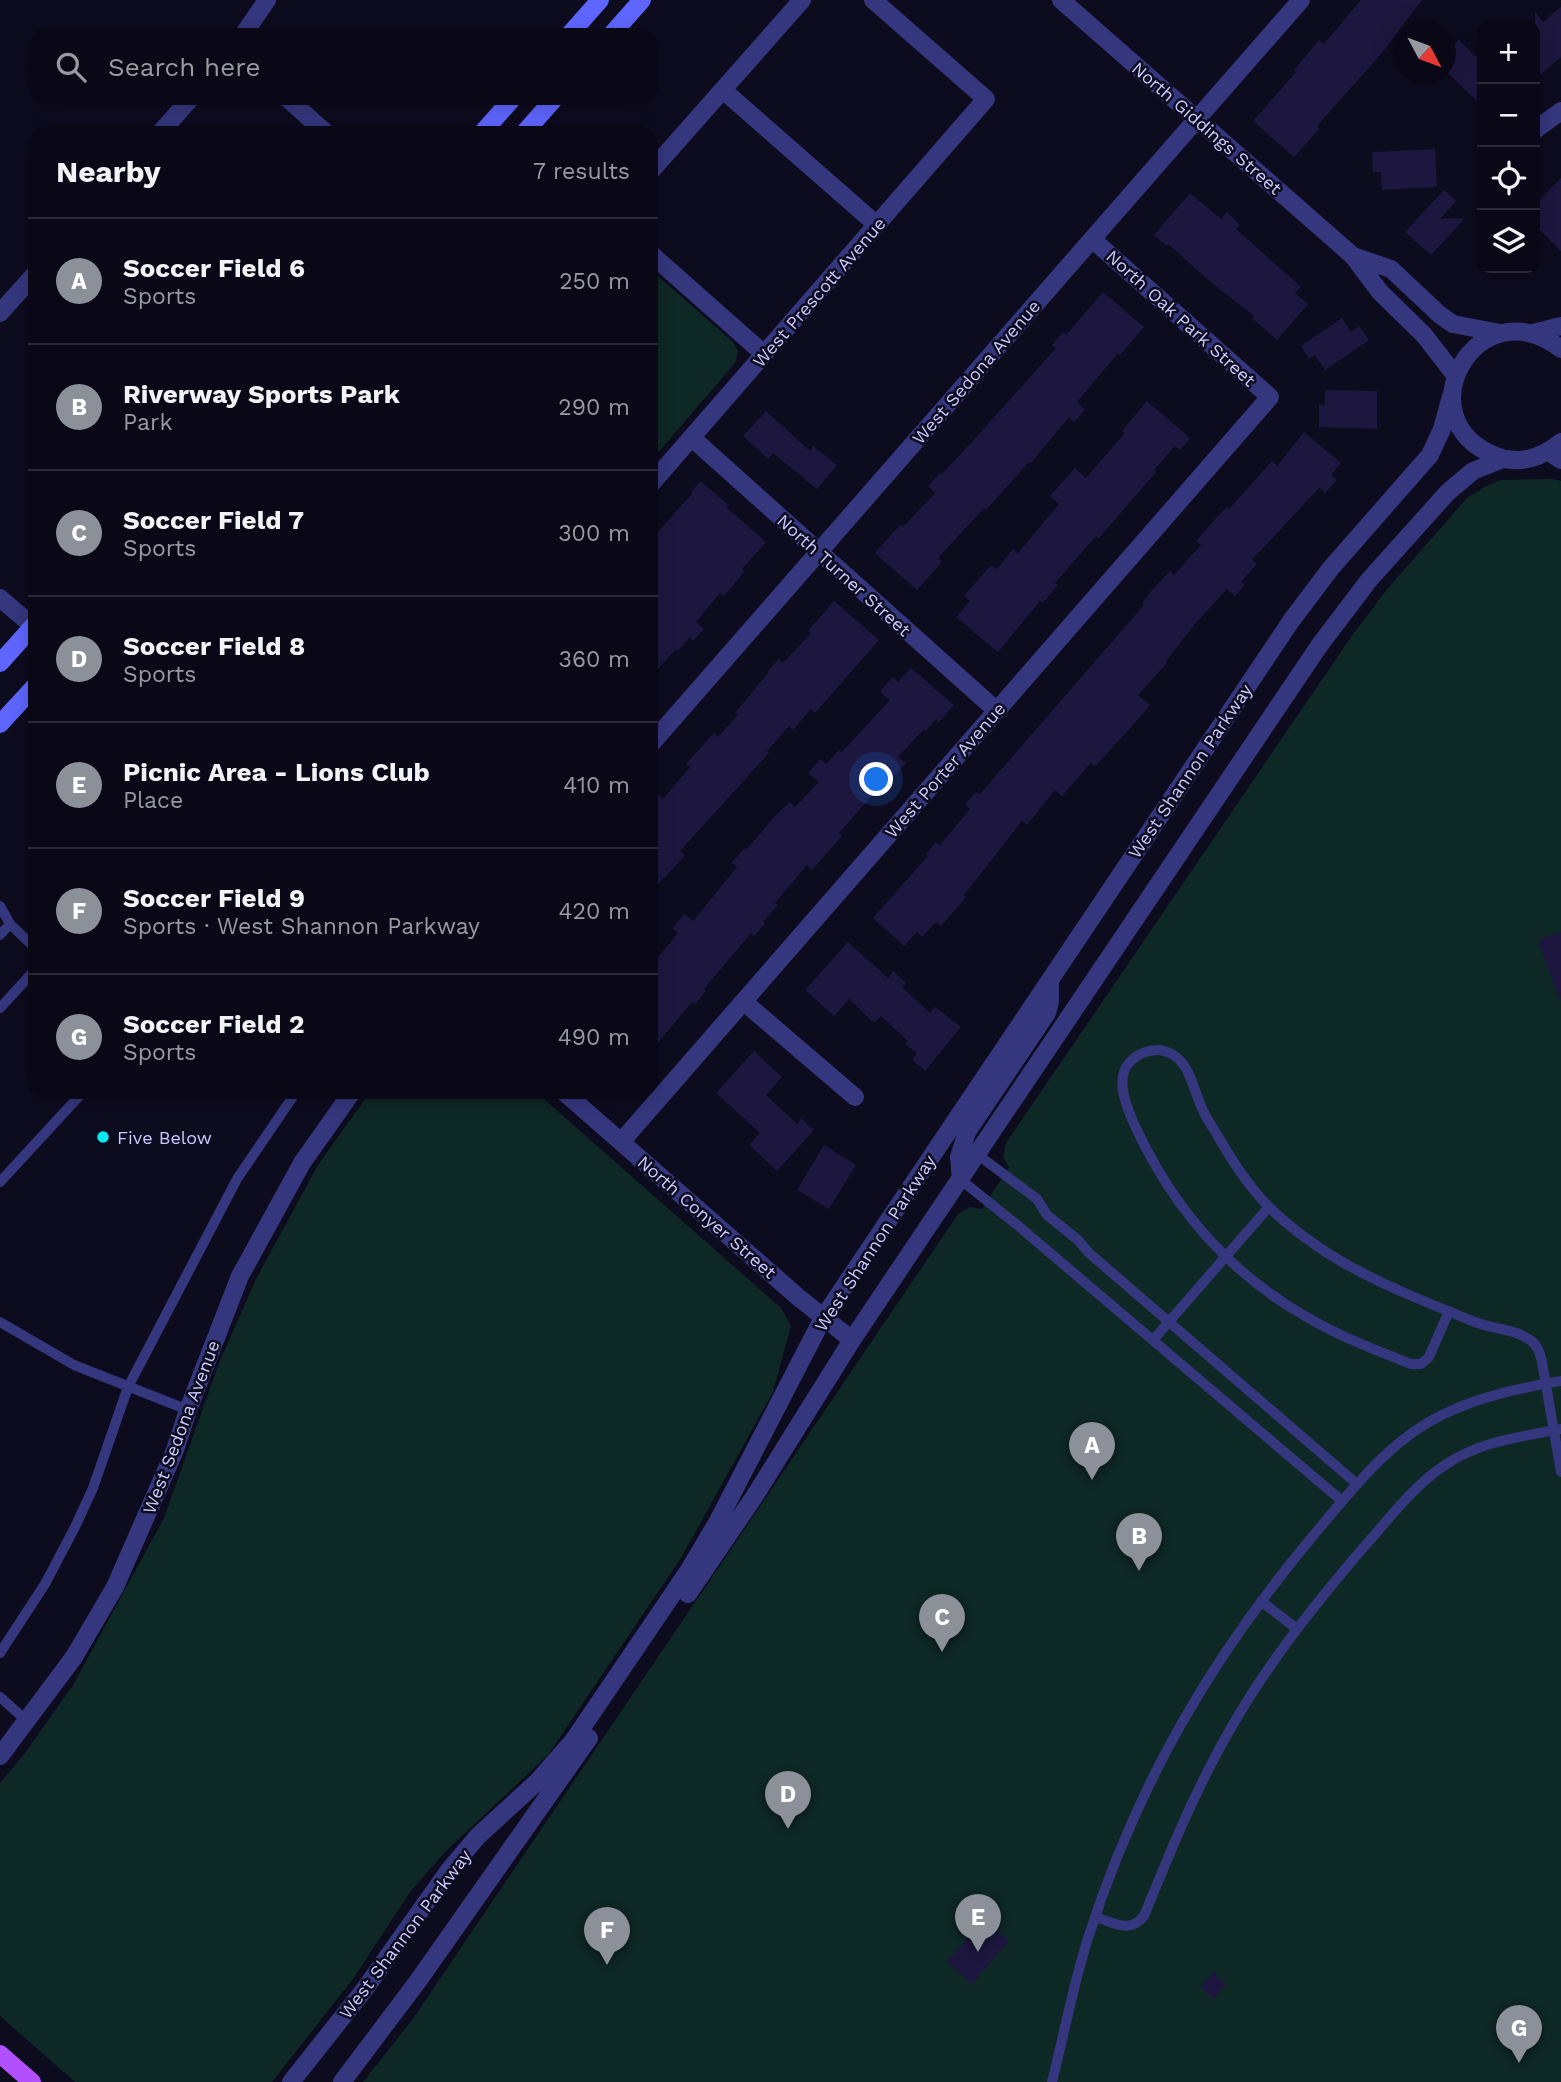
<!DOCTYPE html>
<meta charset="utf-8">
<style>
body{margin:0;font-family:"Work Sans",sans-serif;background:#181623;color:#f1f3f6}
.controls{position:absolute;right:21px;top:21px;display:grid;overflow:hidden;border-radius:14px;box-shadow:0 4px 18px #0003}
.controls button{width:63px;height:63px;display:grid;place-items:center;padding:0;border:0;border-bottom:2px solid #2a2935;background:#0a0816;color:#f1f3f6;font:35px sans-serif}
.compass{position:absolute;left:1393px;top:21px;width:63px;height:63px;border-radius:50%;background:#0a0816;box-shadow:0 4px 18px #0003;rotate:131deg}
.you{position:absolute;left:877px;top:780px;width:24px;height:24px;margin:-18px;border:5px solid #fff;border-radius:50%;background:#1a73e8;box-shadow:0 0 0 10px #1a73e833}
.badge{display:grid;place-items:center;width:46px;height:46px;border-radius:50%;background:#8c9099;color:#fff;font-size:23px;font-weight:700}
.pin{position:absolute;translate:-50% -58px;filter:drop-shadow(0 2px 4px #0008)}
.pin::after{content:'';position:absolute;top:37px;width:24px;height:21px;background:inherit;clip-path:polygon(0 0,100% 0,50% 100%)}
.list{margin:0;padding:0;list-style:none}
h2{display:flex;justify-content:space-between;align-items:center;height:91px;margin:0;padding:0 28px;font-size:30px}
h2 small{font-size:23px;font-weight:400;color:#999aa1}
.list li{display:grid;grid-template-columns:46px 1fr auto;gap:21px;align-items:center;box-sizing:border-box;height:126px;padding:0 28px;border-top:2px solid #2a2935}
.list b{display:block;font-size:26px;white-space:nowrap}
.list p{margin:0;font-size:23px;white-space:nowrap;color:#999aa1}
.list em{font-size:23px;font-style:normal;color:#999aa1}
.icon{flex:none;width:38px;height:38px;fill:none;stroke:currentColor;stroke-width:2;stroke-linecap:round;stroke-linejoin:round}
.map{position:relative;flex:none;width:1561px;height:2082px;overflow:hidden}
.search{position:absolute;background:#0a0816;box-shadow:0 4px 18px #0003;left:28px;top:28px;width:630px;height:77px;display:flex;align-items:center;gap:18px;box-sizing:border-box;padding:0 24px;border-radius:21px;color:#999aa1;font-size:26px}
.panel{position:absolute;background:#0a0816;box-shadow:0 4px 18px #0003;left:28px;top:126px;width:630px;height:973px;border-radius:21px}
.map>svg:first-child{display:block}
.green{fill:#0e2826}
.building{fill:#1d173f}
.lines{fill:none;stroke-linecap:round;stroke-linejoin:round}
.service{stroke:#35377e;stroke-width:10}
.minor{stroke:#35377e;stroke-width:18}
.tertiary{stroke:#35377e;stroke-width:18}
.secondary{stroke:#5f66ff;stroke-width:18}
.primary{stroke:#b24fff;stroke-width:18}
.poi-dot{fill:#00ebf3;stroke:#0d0b1e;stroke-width:2.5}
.labels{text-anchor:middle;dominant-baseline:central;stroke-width:5;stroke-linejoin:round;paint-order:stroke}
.street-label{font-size:18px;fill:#cbc8ff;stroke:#0d0b1e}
.poi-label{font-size:18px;fill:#cbc8ff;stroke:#0d0b1e;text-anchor:start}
</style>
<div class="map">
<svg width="1561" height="2082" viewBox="0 0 1561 2082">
<rect width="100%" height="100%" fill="#0d0b1e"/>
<!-- green -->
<path class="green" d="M651,270L733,342L738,351L735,363L651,461Z
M1551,479L1561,481V2082H363L412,2020L958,1214L970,1207L982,1209L1009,1167L1003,1157L1006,1143L1351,637L1388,588L1467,498L1484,487L1501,480Z
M370,1092H536L781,1308L791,1326L773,1392L681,1558L548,1755L446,1851L410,1892L353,1979L272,2082H75L0,2016V1783L25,1753L73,1685L164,1518L219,1363L257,1277L318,1165Z"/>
<!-- building -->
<path class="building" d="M1361,0H1422L1381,54L1317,126L1319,129L1294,157L1253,121L1296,72L1294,70L1319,40L1324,44Z
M1561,7V57L1535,79V12L1543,22Z
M1459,40L1482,62V106L1446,71V53Z
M1435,149L1437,187L1382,190L1381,172H1373L1372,152Z
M1561,178V251L1535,225V205Z
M1444,190L1456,201L1440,219L1465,218L1431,255L1405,232Z
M1190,193L1221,219L1227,212L1240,225L1236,229L1301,287L1295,293L1308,304L1277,340L1252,318L1254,316L1213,284L1168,244L1167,246L1154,235Z
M1103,292L1144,327L1120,355L1118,353L1077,402L1085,410L1074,422L1069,417L1030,464L1029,462L986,510L984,508L938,558L942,562L917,590L875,553L900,525L903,527L935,493L928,486L940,473L942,474L970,444L1056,348L1052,345L1063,332L1066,335Z
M1342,318L1351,332L1359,326L1369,340L1325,370L1315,355L1309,359L1301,346Z
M1325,390L1377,391V429L1319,427V405H1325Z
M1147,401L1190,438L1180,450L1175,446L1154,470L1156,472L1099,538L1096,536L1055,583L1058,585L1043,603L1040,601L998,652L956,617L970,601L964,596L991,565L997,569L1013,549L1018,553L1059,504L1050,496L1075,468L1086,478L1125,433L1122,431Z
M766,411L810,451L813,446L837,465L817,489L773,453L768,459L743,436Z
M1304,432L1341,463L1331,475L1337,480L1325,493L1319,488L1252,560L1257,564L1241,582L1245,585L1235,596L1227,589L1195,624L1166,661L1167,663L1138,695L1150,705L1125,734L1095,766L1091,763L1062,796L1055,790L1027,825L1022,821L964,895L966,897L941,926L936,922L922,937L917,932L904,946L873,918L928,856L926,854L936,842L940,845L970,809L965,804L976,792L980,794L1144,605L1142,603L1153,589L1170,571L1174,575L1201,545L1196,541L1218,516L1227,507L1229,509L1272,461L1277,466Z
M700,481L729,505L726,507L766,542L742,569L744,572L724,596L720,593L696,622L704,629L693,641L689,638L678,651L676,649L651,677V539L692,494L691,493Z
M834,601L879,640L815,713L811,709L793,730L789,726L767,751L769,753L680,851L685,855L659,884L651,876V804L659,795L663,799L690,767L686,764L714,733L718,737L738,715L735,713L769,672L768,671L779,659L783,663L811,633L808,631Z
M911,668L954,705L939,722L936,719L926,731L924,729L898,757L906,763L893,776L891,774L839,833L842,836L812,870L807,865L775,903L778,905L763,922L765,924L754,936L751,933L704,989L706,991L695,1004L692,1002L651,1051V966L678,933L672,929L684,914L693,921L737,867L732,862L745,848L747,849L775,816L790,802L795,807L819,782L808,773L820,759L826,764L839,750L841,753L890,700L880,692L892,677L898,682Z
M1561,932V999H1559L1538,940Z
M848,942L888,978L893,971L906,983L902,987L930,1013L935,1007L961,1027L925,1071L912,1060L917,1053L905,1044L908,1041L881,1016L874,1023L849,999L834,1016L805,990Z
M754,1051L782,1077L766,1095L797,1124L801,1118L814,1130L777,1171L749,1145L760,1133L716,1093Z
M824,1145L856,1165L829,1209L797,1190Z
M984,1919L1009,1941L972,1984L947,1962Z
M1213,1972L1226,1984L1214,1999L1200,1987Z"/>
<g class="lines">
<!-- service -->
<path class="service" d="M0,906L10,924
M0,935L10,924L35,948
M0,1008L35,970
M978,1155L1037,1199L1047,1215L1078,1240L1089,1253L1357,1484
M961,1180L1016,1224L1342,1501
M0,1182L83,1092
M1449,1311L1429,1357L1421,1364H1411C1376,1350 1338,1336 1305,1316C1228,1272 1172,1206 1135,1126C1127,1108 1114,1078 1130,1062C1138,1053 1153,1048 1164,1051C1189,1057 1192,1086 1201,1106C1205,1117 1213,1127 1219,1138C1247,1187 1270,1214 1317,1246C1361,1277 1425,1302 1475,1322C1492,1329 1515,1329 1530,1340C1538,1345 1540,1354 1542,1362L1561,1472
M0,1322L74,1365L188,1410
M1153,1340L1268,1208
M1261,1601L1297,1629
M0,1653L45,1584L75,1527L93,1488L128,1387L237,1179L296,1092
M0,1697L28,1722
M1095,1917C1115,1923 1129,1934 1144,1916C1170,1852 1196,1788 1231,1728C1268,1663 1315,1604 1363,1548C1389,1519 1413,1486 1445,1465C1480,1441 1520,1437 1561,1429
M1052,2082C1064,2034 1073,1986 1088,1938C1138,1782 1212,1656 1317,1531C1354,1487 1391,1439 1444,1414C1481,1396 1521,1388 1561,1381"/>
<!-- minor -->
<path class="minor" d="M1061,0L1353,256L1380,292L1424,335L1455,375
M243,35L267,0
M723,90L877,225
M287,98L326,133
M1535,130L1561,111
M160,133L191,98
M651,171L802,0
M651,254L764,354
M1353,256L1391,269L1440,315L1453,324L1500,333
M0,313L35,274
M692,438L997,711
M1549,452L1561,460
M651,484L986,99L873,0
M0,598L35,628
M651,744L1301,0
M744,1002L855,1097
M564,1092L798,1297L852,1340
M621,1142L1270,397L1092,239
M0,1756L74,1657L115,1587L175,1450L188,1410L240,1276L302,1163L352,1092"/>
<!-- tertiary -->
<path class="tertiary" d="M1533,333L1561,326
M1561,349C1478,284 1401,419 1496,456C1520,466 1542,457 1561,442
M961,1180L959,1157L967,1132L1047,1013L1050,1002V981
M688,1594L754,1497L852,1340L921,1237L1319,646L1369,580L1448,492L1473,471L1503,459
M291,2082L364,1990L450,1869L478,1836L538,1781L573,1741L689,1570L718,1521L823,1318L1291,621L1331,568L1430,455L1442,429L1451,396
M342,2082L418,1981L589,1738"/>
<!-- secondary -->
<path class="secondary" d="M569,35L600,0
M611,35L642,0
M482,133L513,98
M524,133L555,98
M0,663L35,624
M0,724L35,686"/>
<!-- primary -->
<path class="primary" d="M0,2054L32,2082"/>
</g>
<!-- markers -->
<circle class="poi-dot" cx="103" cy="1137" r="7"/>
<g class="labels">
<!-- street labels -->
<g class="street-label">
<text transform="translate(1207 128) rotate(41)">North Giddings Street</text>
<text transform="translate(819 292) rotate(-49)">West Prescott Avenue</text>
<text transform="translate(1181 318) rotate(42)">North Oak Park Street</text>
<text transform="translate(976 372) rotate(-49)">West Sedona Avenue</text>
<text transform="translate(844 575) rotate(42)">North Turner Street</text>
<text transform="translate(945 770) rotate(-49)">West Porter Avenue</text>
<text transform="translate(1190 771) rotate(-56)">West Shannon Parkway</text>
<text transform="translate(707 1217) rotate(41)">North Conyer Street</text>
<text transform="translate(875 1243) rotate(-57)">West Shannon Parkway</text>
<text transform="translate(181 1427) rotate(-69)">West Sedona Avenue</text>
<text transform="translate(405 1934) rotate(-53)">West Shannon Parkway</text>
</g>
<!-- poi labels -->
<g class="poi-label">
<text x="117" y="1137">Five Below</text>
</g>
</g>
</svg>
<div class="controls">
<button>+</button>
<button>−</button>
<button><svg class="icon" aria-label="locate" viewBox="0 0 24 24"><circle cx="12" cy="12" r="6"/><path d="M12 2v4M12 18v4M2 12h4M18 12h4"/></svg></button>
<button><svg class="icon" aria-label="layers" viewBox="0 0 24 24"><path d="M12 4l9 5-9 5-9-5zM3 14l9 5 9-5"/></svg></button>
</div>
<svg class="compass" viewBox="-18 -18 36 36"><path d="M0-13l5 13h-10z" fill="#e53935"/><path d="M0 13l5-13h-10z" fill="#999aa1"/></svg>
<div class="you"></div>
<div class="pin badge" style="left:1092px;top:1480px">A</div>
<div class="pin badge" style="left:1139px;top:1571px">B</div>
<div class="pin badge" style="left:942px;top:1652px">C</div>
<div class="pin badge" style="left:788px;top:1829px">D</div>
<div class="pin badge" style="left:978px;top:1952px">E</div>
<div class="pin badge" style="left:607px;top:1965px">F</div>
<div class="pin badge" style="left:1519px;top:2063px">G</div>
<div class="search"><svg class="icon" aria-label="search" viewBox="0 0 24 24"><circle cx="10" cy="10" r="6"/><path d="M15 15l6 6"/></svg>Search here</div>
<section class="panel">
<h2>Nearby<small>7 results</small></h2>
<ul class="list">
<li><span class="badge">A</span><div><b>Soccer Field 6</b><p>Sports</p></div><em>250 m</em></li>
<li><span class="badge">B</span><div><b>Riverway Sports Park</b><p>Park</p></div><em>290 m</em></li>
<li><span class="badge">C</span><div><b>Soccer Field 7</b><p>Sports</p></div><em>300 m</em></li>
<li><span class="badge">D</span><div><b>Soccer Field 8</b><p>Sports</p></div><em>360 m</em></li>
<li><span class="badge">E</span><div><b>Picnic Area - Lions Club</b><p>Place</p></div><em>410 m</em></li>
<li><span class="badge">F</span><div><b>Soccer Field 9</b><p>Sports · West Shannon Parkway</p></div><em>420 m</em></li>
<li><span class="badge">G</span><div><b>Soccer Field 2</b><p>Sports</p></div><em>490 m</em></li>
</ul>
</section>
</div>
